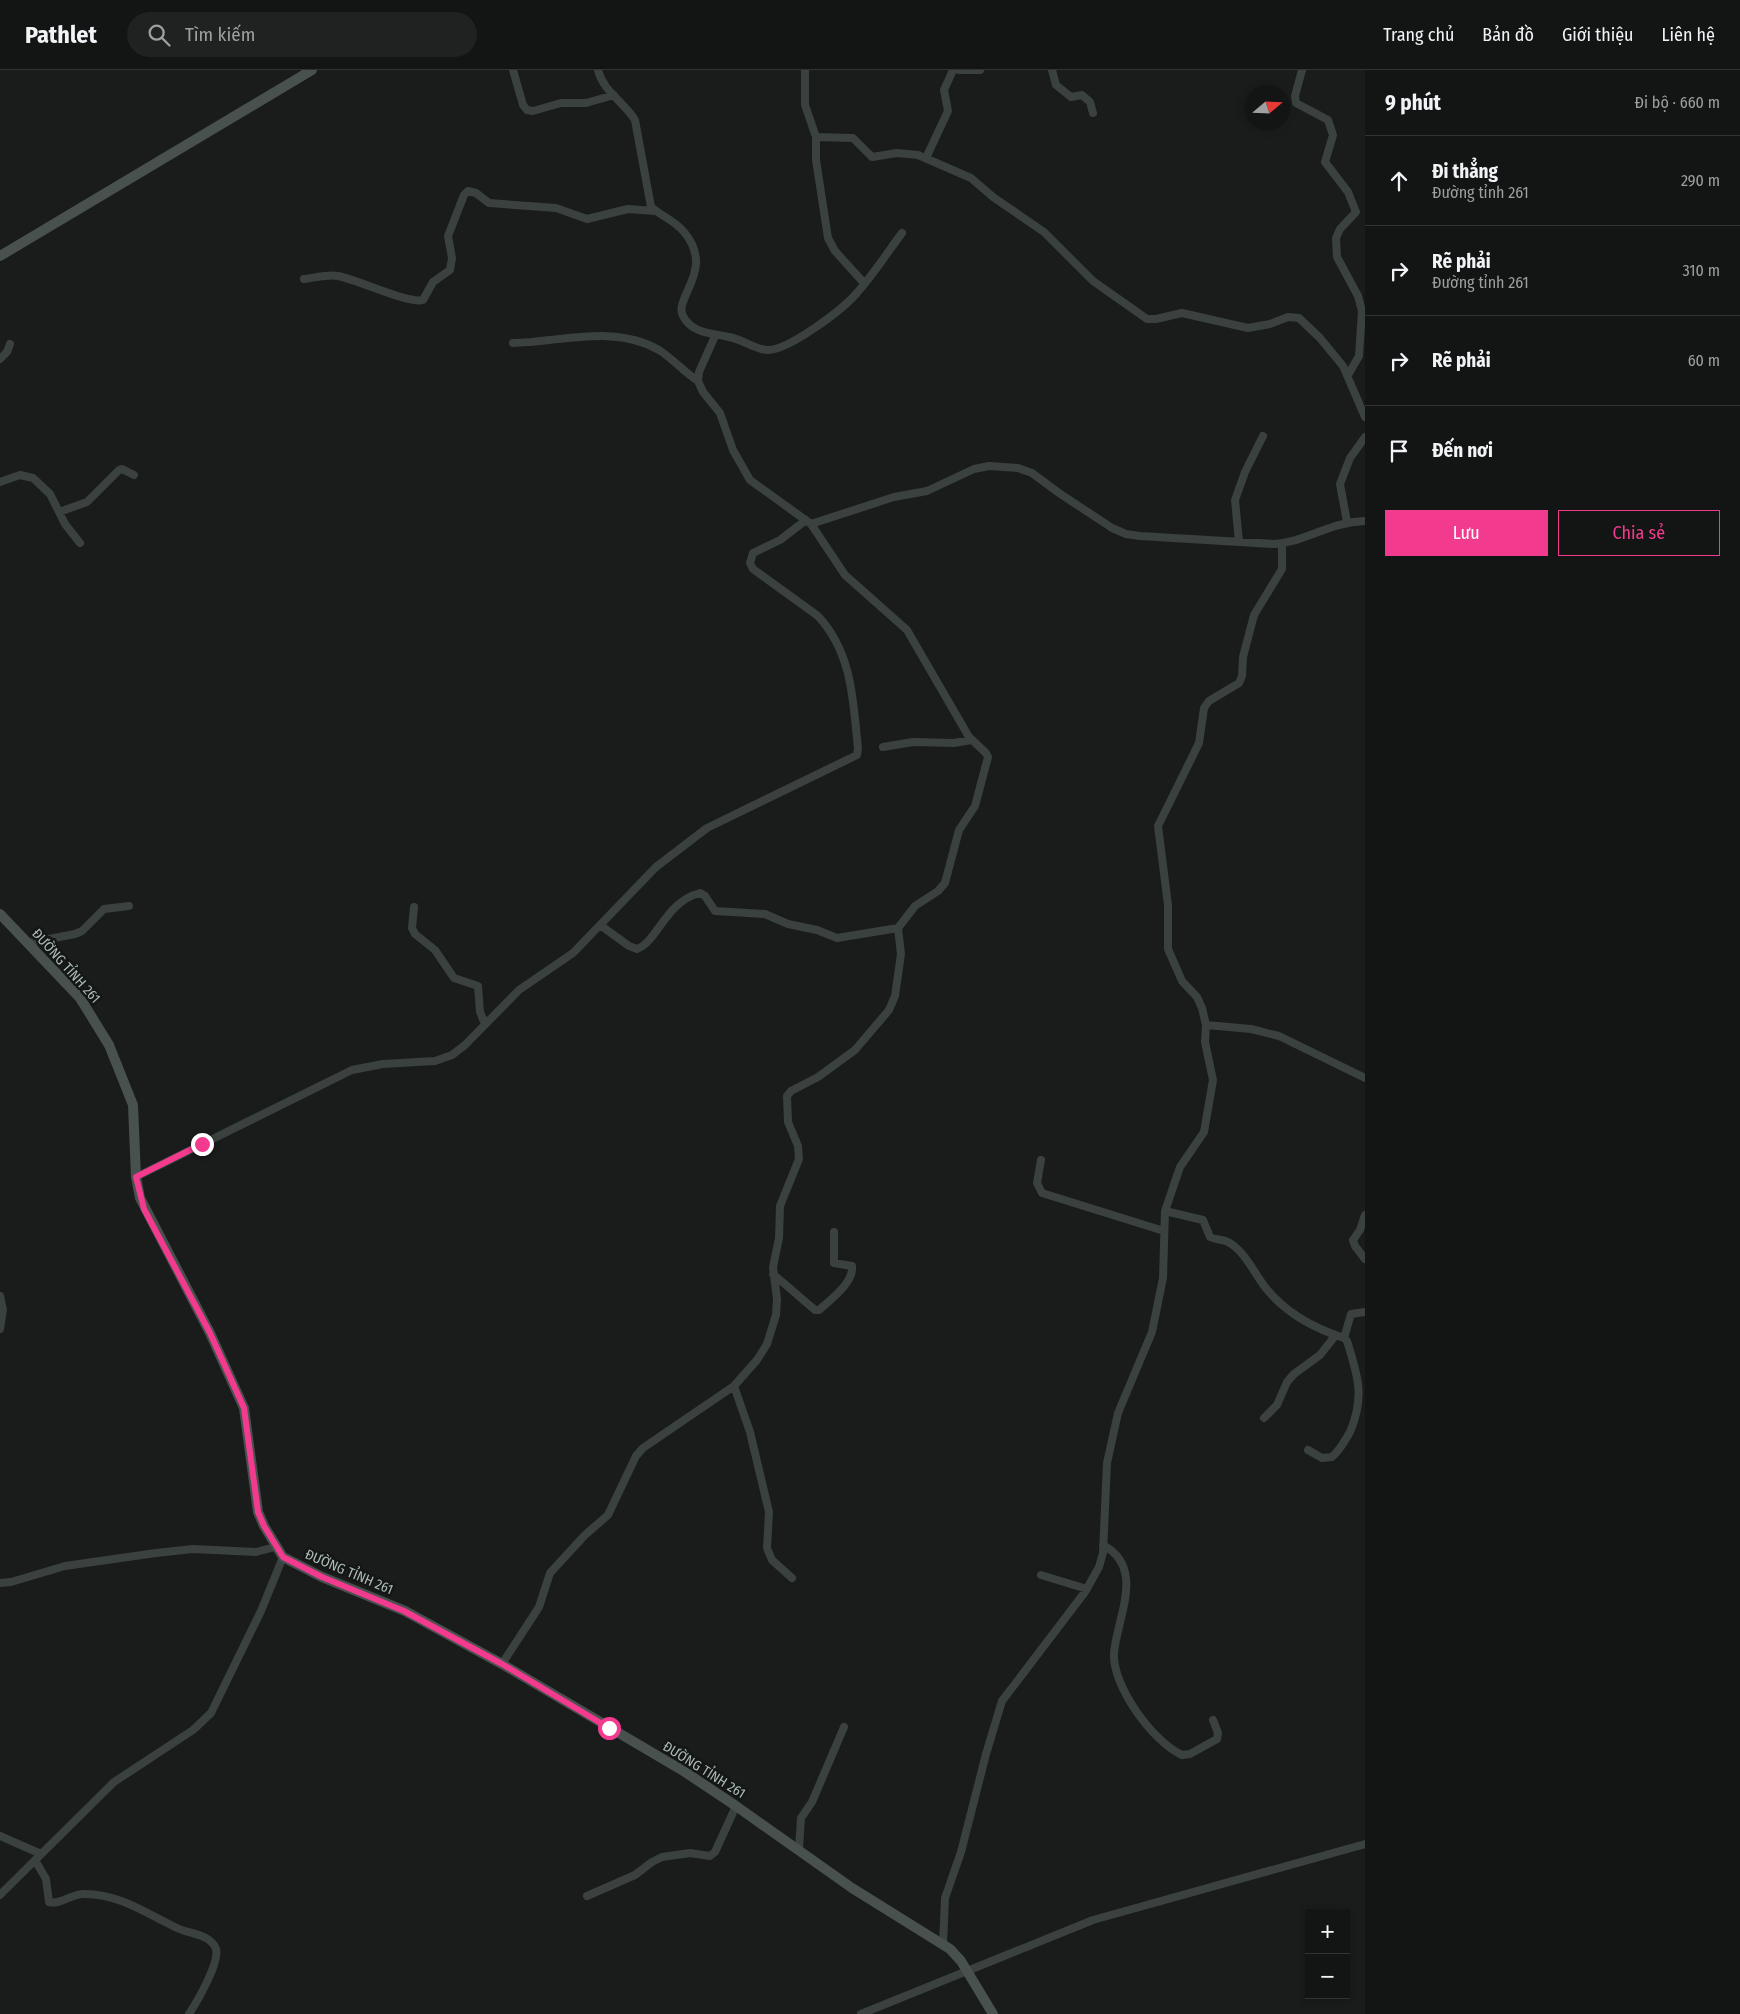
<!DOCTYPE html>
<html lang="vi">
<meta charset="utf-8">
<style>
body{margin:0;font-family:"Fira Sans Condensed",sans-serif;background:#202222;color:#f1f3f6}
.controls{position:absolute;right:15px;bottom:15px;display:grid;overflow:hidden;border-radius:0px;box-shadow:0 2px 8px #0003}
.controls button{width:45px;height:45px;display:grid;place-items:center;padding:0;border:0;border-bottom:1px solid #323434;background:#131514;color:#f1f3f6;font:25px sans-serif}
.compass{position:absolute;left:1245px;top:15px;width:45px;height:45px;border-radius:50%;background:#131514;box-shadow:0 2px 8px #0003;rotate:71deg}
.stop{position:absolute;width:15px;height:15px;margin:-11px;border:4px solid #f23a8e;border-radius:50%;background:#fff}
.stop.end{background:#f23a8e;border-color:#fff;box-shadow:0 1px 5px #0008}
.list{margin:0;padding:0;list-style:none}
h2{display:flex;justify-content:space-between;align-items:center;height:65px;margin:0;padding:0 20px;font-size:21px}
h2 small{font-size:16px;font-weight:400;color:#9d9fa0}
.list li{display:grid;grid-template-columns:32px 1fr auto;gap:15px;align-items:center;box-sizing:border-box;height:90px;padding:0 20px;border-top:1px solid #323434}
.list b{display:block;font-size:19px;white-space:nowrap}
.list p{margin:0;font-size:16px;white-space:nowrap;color:#9d9fa0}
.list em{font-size:16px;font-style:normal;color:#9d9fa0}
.actions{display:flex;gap:10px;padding:15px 20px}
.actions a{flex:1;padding:11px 0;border:1px solid #f23a8e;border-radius:0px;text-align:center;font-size:18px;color:#f23a8e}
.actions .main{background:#f23a8e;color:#fff}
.icon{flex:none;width:28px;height:28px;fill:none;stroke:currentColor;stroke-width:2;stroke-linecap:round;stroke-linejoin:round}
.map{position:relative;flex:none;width:1365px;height:1944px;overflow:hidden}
header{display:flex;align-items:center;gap:30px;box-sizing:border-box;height:70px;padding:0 25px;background:#131514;border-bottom:1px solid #323434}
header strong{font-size:24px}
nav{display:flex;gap:28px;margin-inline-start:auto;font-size:18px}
.search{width:350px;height:45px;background:#202222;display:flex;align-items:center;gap:12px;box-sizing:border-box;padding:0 18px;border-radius:28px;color:#9d9fa0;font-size:19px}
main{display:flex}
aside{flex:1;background:#131514}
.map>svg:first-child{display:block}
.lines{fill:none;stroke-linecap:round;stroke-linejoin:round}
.street{stroke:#3a413f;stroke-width:8}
.secondary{stroke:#48514e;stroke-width:10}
.route{stroke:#f23a8e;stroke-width:6}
.labels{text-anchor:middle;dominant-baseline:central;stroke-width:5;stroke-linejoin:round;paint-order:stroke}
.street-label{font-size:14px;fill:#acbbb5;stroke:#141716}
</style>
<header>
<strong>Pathlet</strong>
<div class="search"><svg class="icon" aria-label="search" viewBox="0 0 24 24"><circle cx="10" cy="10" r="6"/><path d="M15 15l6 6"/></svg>Tìm kiếm</div>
<nav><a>Trang chủ</a><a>Bản đồ</a><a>Giới thiệu</a><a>Liên hệ</a></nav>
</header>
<main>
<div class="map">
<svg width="1365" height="1944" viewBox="0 0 1365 1944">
<rect width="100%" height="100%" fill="#191c1b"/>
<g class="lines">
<!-- street -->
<path class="street" d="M513,0L523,35L527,40L533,41L561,33H586L614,25
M598,0C603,21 624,32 635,50L651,137C661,146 674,150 684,162C716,200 673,228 683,246C692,264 713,263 729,267C743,269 754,280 768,280C789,280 842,240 856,224C873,205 887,183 902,163
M805,0V35L816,67V90L828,168L835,181L864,213
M959,0H980
M1052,0L1056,15L1071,27L1082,25L1090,32L1093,43
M1302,0L1295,26L1296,33L1328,50L1333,65L1325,92L1348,122L1356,142L1340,159L1336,168L1337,187L1358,226L1362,241L1359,286L1348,305
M816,67L853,68L872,87L897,83L918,85L971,108L993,127L1044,162L1093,211L1147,249H1156L1182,243L1248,258L1270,254L1288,247L1299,248L1320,268L1343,296L1365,347
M926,88L948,41L944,20L953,0
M304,209C315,208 327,204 338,206C359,210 408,234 423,230L433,212L450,200L452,188L448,166L464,125L468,121L476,123L489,133L556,138L587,149L628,139L655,141
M513,273C560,272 615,254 659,280C673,289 684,302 698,311
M0,289L7,282L10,274
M0,412L20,405L33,408L50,424L65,454L80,473
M59,442L87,432L119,400L122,399L134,405
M1347,452L1340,414L1350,388L1365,367
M811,454L894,427L927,421L974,399L989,396L1018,398L1032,403L1059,423L1112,458L1126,464L1140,466L1274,474C1306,472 1329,452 1365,451
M1239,472L1235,430L1245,402L1263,366
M883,677L913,672L954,673L971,670
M414,837L412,858L415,864L435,880L454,908L478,916L480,942L485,954
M600,855L629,876L637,879C658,871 665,832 700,823L705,826L715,841L765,844L788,854L817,860L837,868L898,858
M28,873L75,864L82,861L104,839L129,836
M1206,955L1251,959L1279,966L1365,1008
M1041,1090L1037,1113L1042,1123L1164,1161
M136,1107L352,1000L383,994L435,991L452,985L465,975L519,920L573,883L656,797L707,758L857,685L858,679C853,632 853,584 818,546L753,499L750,493L753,483L780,470L806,450
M1165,1141L1203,1150L1210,1167C1216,1170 1222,1169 1228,1172C1245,1181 1254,1203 1265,1217C1285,1243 1313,1258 1344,1268L1347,1271C1358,1306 1365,1327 1350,1362C1345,1371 1340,1380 1332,1387L1322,1388L1308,1380
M1365,1145L1360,1160L1353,1170L1355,1176L1365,1189
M773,1204L815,1240H819C830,1230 854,1213 852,1196L834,1193V1162
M0,1226L3,1240L0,1259
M1344,1268L1351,1244L1365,1242
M734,1316L750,1362L769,1442L767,1478L772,1490L792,1508
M1264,1348L1277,1335L1287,1312L1294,1304L1320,1285L1335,1266
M1103,1475C1146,1498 1117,1547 1114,1583C1112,1616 1153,1672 1182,1685L1190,1684L1217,1669L1218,1663L1213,1650
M1041,1505L1087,1519
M0,1513L11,1512L65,1496L156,1483L193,1479L256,1482L275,1477
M502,1594L539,1537L550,1503L585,1465L608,1445L636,1386L643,1378L734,1316L757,1290L767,1274L776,1245L777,1229L773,1197L779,1168L780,1136L799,1089L798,1076L788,1052L787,1026L791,1021L818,1007L855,980L889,940L895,926L901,884L898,858L915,836L938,821L945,813L959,760L975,736L988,687L986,683L969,667L907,560L845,505L811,454L750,410L733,380L720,343L703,322L698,311L699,302L715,266
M0,1766L41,1784
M799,1779L801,1748L812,1732L844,1657
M35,1790L46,1809L49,1832C61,1835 72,1823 85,1824C120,1824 147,1844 177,1858C189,1864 211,1864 216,1879C220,1892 197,1932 189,1944
M0,1825L114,1712L193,1660L211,1643L261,1541L283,1487
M587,1826L635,1805L652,1792L662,1787L690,1783L710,1786L715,1782L736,1736
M943,1875L945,1828L961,1782L986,1684L1002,1631L1085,1522L1099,1497L1103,1483L1107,1393L1118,1343L1152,1262L1163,1208L1165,1141L1180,1097L1204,1062L1213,1010L1205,972L1206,955L1202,938L1197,927L1182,911L1168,879V835L1158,756L1199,673L1204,638L1209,631L1239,613L1242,606L1243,587L1254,545L1282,499V474
M861,1944L1093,1850L1365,1774"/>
<!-- secondary -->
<path class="secondary" d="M0,186L312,0
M0,844L80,928L109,975L133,1035L136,1107L140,1128L210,1263L244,1338L258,1442L264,1456L283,1487L322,1507L405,1541L502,1594L685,1702L736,1736L852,1818L950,1879L961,1891L993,1944"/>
</g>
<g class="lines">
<!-- route -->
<path class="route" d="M202,1074L136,1107L144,1139L210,1263L244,1338L258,1442L264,1456L283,1487L322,1507L404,1541L502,1594L609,1658"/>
</g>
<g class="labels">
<!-- street labels -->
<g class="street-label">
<text transform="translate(66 896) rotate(48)">ĐƯỜNG TỈNH 261</text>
<text transform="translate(349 1502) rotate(23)">ĐƯỜNG TỈNH 261</text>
<text transform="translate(704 1700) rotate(32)">ĐƯỜNG TỈNH 261</text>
</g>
</g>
</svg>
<div class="controls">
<button>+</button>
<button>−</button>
</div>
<svg class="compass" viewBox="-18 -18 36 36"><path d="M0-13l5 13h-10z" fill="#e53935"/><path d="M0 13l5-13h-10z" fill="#9d9fa0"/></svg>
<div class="stop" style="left:609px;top:1658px"></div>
<div class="stop end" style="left:202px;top:1074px"></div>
</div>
<aside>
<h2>9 phút<small>Đi bộ · 660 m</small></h2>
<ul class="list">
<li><svg class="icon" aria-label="ahead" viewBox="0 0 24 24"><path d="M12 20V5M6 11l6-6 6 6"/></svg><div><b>Đi thẳng</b><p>Đường tỉnh 261</p></div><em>290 m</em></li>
<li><svg class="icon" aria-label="right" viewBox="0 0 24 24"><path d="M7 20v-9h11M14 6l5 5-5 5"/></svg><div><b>Rẽ phải</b><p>Đường tỉnh 261</p></div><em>310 m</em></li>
<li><svg class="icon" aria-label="right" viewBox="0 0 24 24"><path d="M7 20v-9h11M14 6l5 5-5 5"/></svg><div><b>Rẽ phải</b></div><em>60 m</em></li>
<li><svg class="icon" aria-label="arrive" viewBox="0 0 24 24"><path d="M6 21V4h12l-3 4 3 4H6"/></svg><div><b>Đến nơi</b></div></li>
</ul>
<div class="actions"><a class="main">Lưu</a><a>Chia sẻ</a></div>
</aside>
</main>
